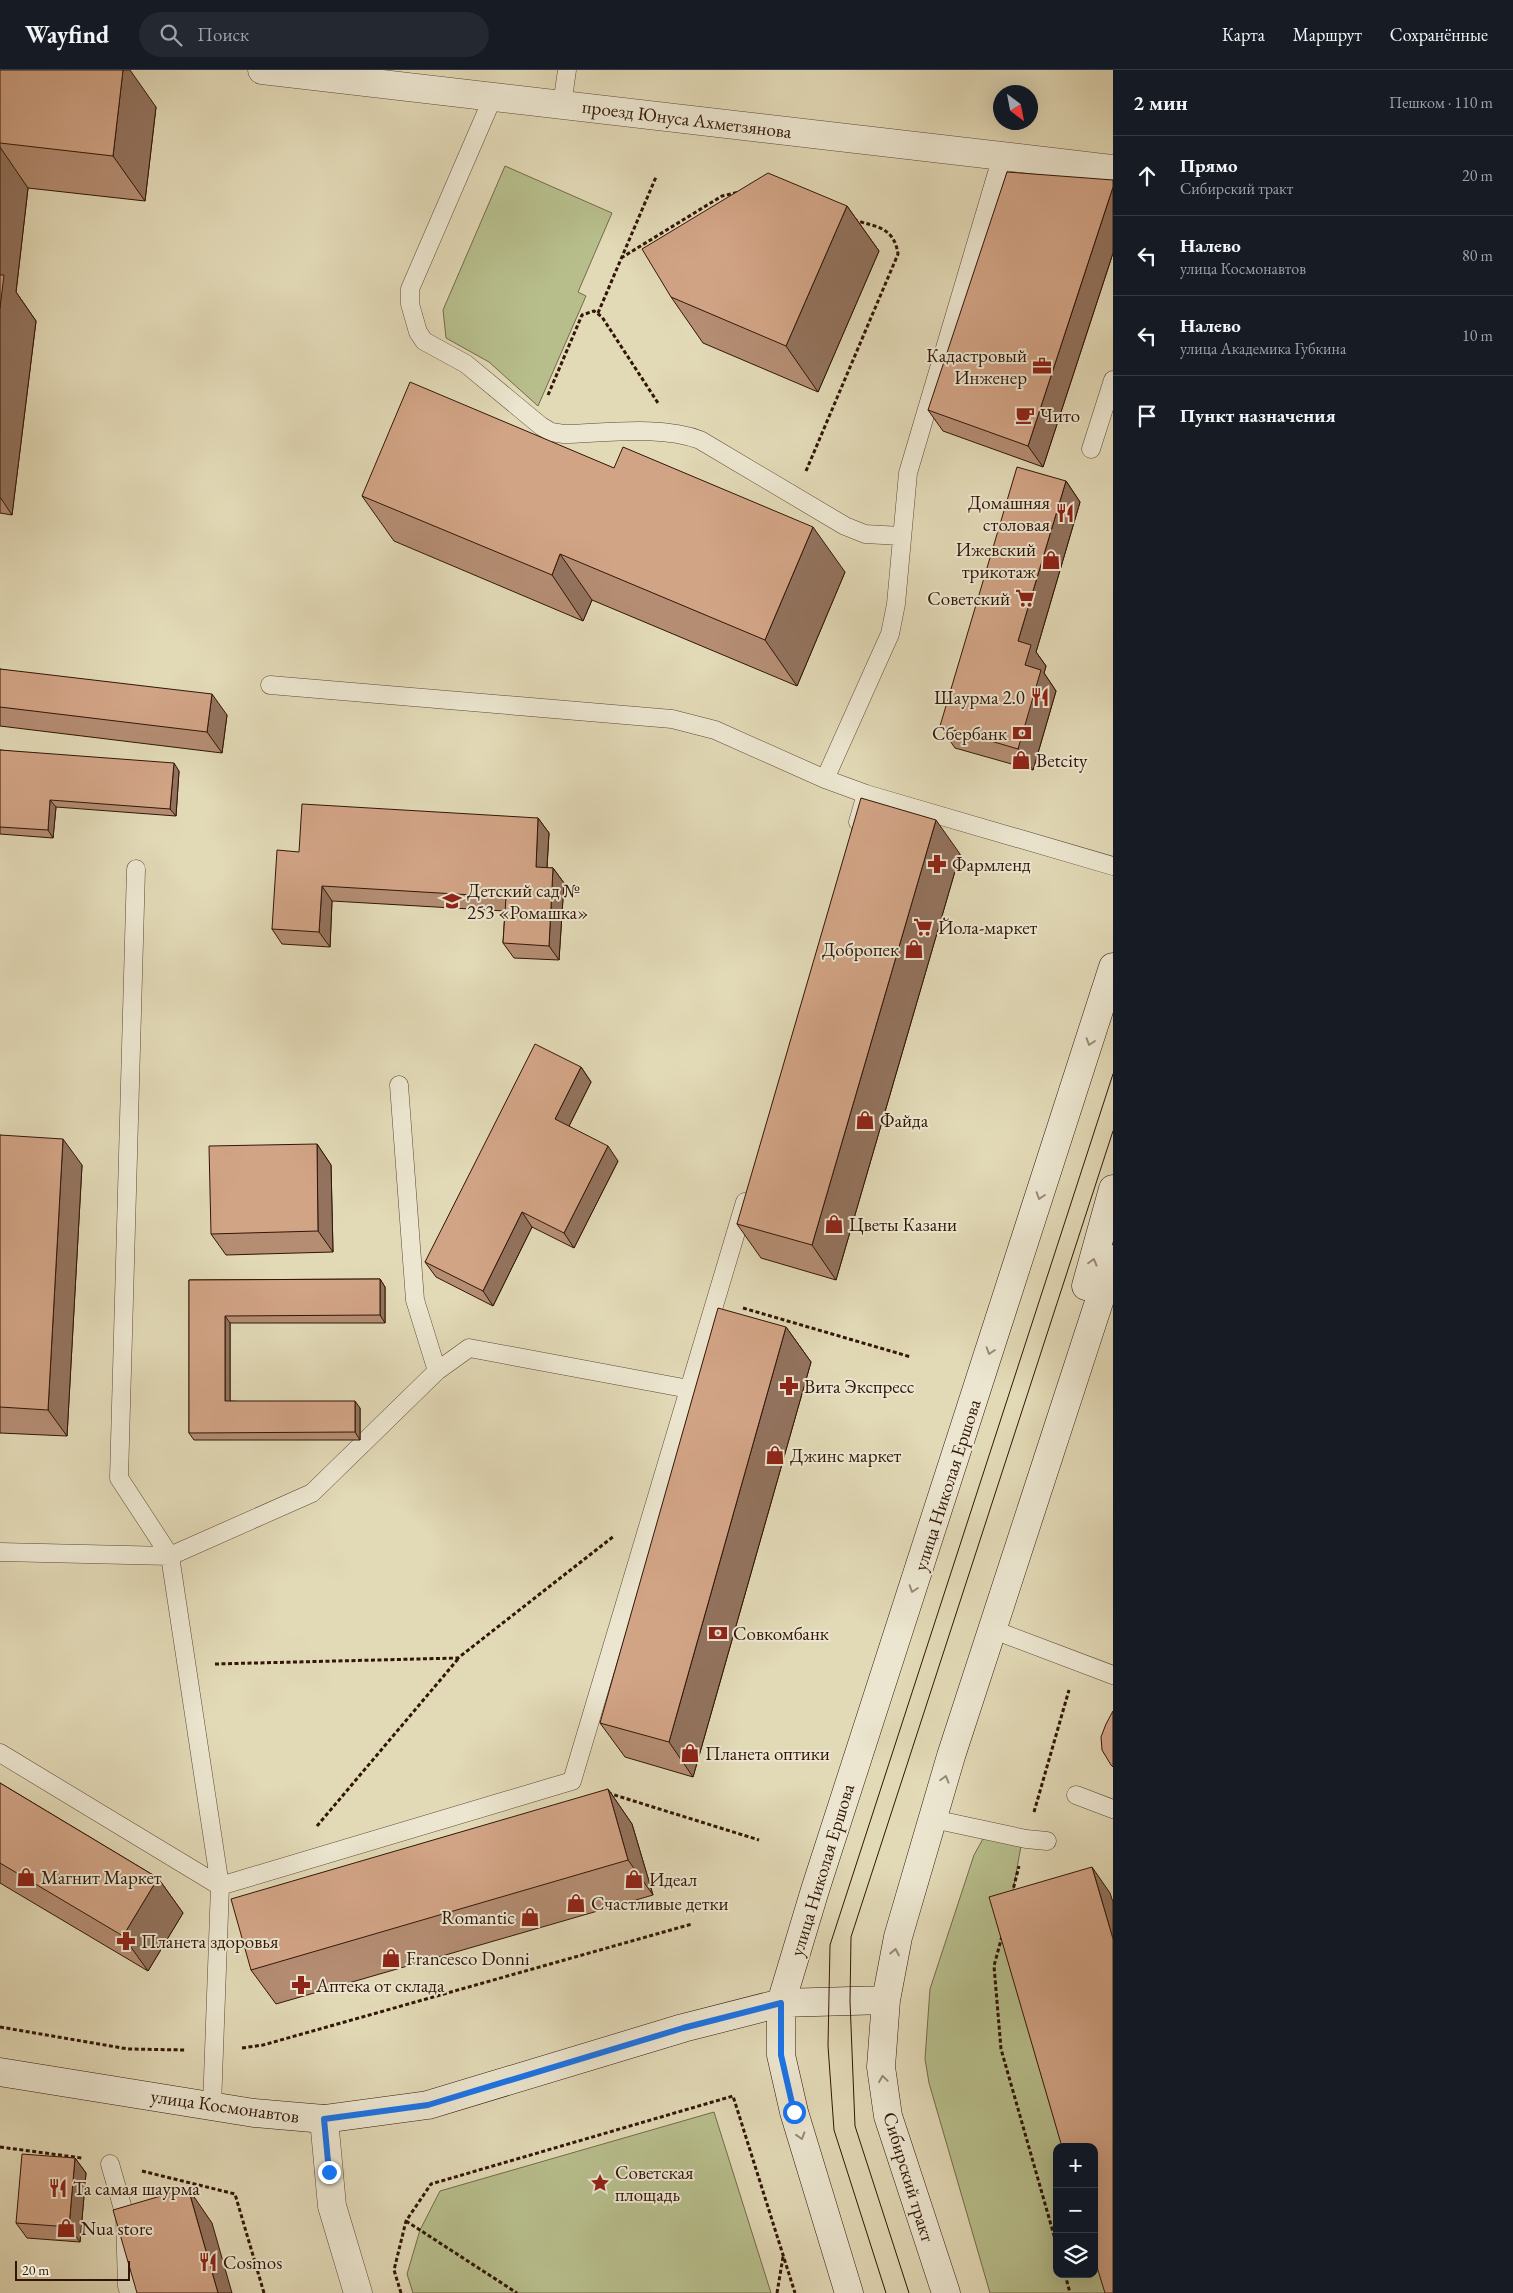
<!DOCTYPE html>
<html lang="ru">
<meta charset="utf-8">
<style>
body{margin:0;font-family:"EB Garamond",serif;background:#242831;color:#f1f3f6}
.controls{position:absolute;right:15px;bottom:15px;display:grid;overflow:hidden;border-radius:10px;box-shadow:0 5px 20px #0002}
.controls button{width:45px;height:45px;display:grid;place-items:center;padding:0;border:0;border-bottom:1px solid #363941;background:#171b24;color:#f1f3f6;font:25px sans-serif}
.compass{position:absolute;left:993px;top:15px;width:45px;height:45px;border-radius:50%;background:#171b24;box-shadow:0 5px 20px #0002;rotate:148deg}
.scale{position:absolute;left:15px;bottom:12px;width:115px;box-sizing:border-box;padding-left:5px;border:2px solid #311607;border-top:0;font-size:14px;line-height:18px;white-space:nowrap;color:#311607;-webkit-text-stroke:4px #ece6d0;paint-order:stroke}
.stop{position:absolute;width:15px;height:15px;margin:-11px;border:4px solid #1a73e8;border-radius:50%;background:#fff}
.stop.end{background:#1a73e8;border-color:#fff;box-shadow:0 1px 5px #0008}
.list{margin:0;padding:0;list-style:none}
h2{display:flex;justify-content:space-between;align-items:center;height:65px;margin:0;padding:0 20px;font-size:21px}
h2 small{font-size:16px;font-weight:400;color:#9ea1a6}
.list li{display:grid;grid-template-columns:32px 1fr auto;gap:15px;align-items:center;box-sizing:border-box;height:80px;padding:0 20px;border-top:1px solid #363941}
.list b{display:block;font-size:19px;white-space:nowrap}
.list p{margin:0;font-size:16px;white-space:nowrap;color:#9ea1a6}
.list em{font-size:16px;font-style:normal;color:#9ea1a6}
.icon{flex:none;width:28px;height:28px;fill:none;stroke:currentColor;stroke-width:2;stroke-linecap:round;stroke-linejoin:round}
.map{position:relative;flex:none;width:1113px;height:2223px;overflow:hidden}
header{display:flex;align-items:center;gap:30px;box-sizing:border-box;height:70px;padding:0 25px;background:#171b24;border-bottom:1px solid #363941}
header strong{font-size:24px}
nav{display:flex;gap:28px;margin-inline-start:auto;font-size:18px}
.search{width:350px;height:45px;background:#242831;display:flex;align-items:center;gap:12px;box-sizing:border-box;padding:0 18px;border-radius:28px;color:#9ea1a6;font-size:19px}
main{display:flex}
aside{flex:1;background:#171b24}
.map>svg:first-child{display:block}
.green{fill:#b7be8c;stroke:#746a4a}
.lines{fill:none;stroke-linecap:round;stroke-linejoin:round}
.lane-casing{stroke:#5d4733;stroke-width:19}
.street-casing{stroke:#5d4733;stroke-width:29}
.secondary-casing{stroke:#311607;stroke-width:29}
.path{stroke:#311607;stroke-width:3;stroke-dasharray:4 2.5;stroke-linecap:butt}
.lane{stroke:#ece6d0;stroke-width:18}
.street{stroke:#ece6d0;stroke-width:28}
.secondary{stroke:#ece6d0;stroke-width:28}
.tram{stroke:#311607;stroke-width:1}
.wall{fill:#b58d73;stroke:#311607}
.shaded-wall{fill:#93735e;stroke:#311607}
.building{fill:#d2a486;stroke:#311607}
.oneway{stroke:#988876}
.route{stroke:#1a73e8;stroke-width:6}
.labels{text-anchor:middle;dominant-baseline:central;stroke-width:4;stroke-linejoin:round;paint-order:stroke}
.street-label{font-size:19px;fill:#311607;stroke:#ece6d0}
.poi-label{font-size:19px;fill:#311607;stroke:#ece6d0;text-anchor:start}
</style>
<header>
<strong>Wayfind</strong>
<div class="search"><svg class="icon" aria-label="search" viewBox="0 0 24 24"><circle cx="10" cy="10" r="6"/><path d="M15 15l6 6"/></svg>Поиск</div>
<nav><a>Карта</a><a>Маршрут</a><a>Сохранённые</a></nav>
</header>
<main>
<div class="map">
<svg width="1113" height="2223" viewBox="0 0 1113 2223">
<rect width="100%" height="100%" fill="#e2d9b6"/>
<filter id="stains"><feTurbulence type="fractalNoise" baseFrequency=".004" numOctaves="4"/><feColorMatrix values="0 0 0 0 .2 0 0 0 0 .09 0 0 0 0 .02 0 0 0 .5 -.17"/></filter>
<radialGradient id="worn" r=".72"><stop offset=".6" stop-color="#630" stop-opacity="0"/><stop offset="1" stop-color="#630" stop-opacity=".3"/></radialGradient>
<!-- green -->
<path class="green" d="M505,96L612,143L578,222L586,226L538,336L489,292L446,268L443,240Z
M984,1767L1021,1776L1007,1854L1073,2077H1057V2204H1094V2150L1113,2223H990L929,2013L925,1989L930,1919L974,1785Z
M714,2042L771,2223H413L407,2204L420,2160L440,2121Z"/>
<g class="lines">
<!-- lane casing -->
<g class="lane-casing">
<path id="lane" d="M493,27L410,219V234L418,262L424,271L466,294L541,356L551,362L564,364C605,363 662,355 700,370L845,456L865,464L901,466
M562,35L567,0
M1091,379L1113,310
M270,615L672,649L715,660L825,709L866,724L1113,796
M825,709L890,564L896,534L908,403L1002,86
M858,752L866,724
M136,799L119,1408L170,1486L312,1423L437,1301L469,1278L689,1319
M399,1015L415,1230L437,1301
M0,1482L170,1486L220,1816
M991,1559L1113,1605
M0,1683L220,1816
M1076,1725L1113,1739
M933,1749L1026,1769L1047,1771
M212,2036L220,1816L572,1711L745,1132
M110,2094L125,2146L127,2216L129,2223"/>
</g>
<!-- street casing -->
<g class="street-casing">
<path id="street" d="M262,0L1113,99
M324,2049L332,2136L358,2223"/>
</g>
<!-- secondary casing -->
<g class="secondary-casing">
<path id="secondary" d="M1086,1216L1113,1119
M0,2002L254,2043L324,2049L428,2035L683,1958L781,1933L886,1930
M849,2223L794,2042L781,1985V1933L815,1820L1113,897
M946,2223L888,2046L881,1997L886,1930L898,1867L951,1686L1113,1189"/>
</g>
<!-- path -->
<path class="path" d="M621,188L722,126L739,122
M598,243L656,107
M548,325L582,245L594,241L602,247L658,333
M806,401L898,184C894,157 877,157 854,150
M743,1238L911,1287
M215,1594L458,1588L614,1466
M608,1723L759,1770
M1034,1742L1069,1620
M317,1756L458,1589
M1012,1824L1019,1796
M1002,1866L994,1896L1001,1979L1057,2176
M0,1957L128,1979L186,1980
M242,1978L263,1975L692,1854
M0,2077L82,2088
M142,2101L235,2124L264,2223
M406,2151L517,2223
M1065,2204L1070,2223
M401,2223L394,2200L406,2151L431,2114L733,2026L795,2223
M777,2223L783,2187"/>
<!-- lane -->
<use href="#lane" class="lane"/>
<!-- street -->
<use href="#street" class="street"/>
<!-- secondary -->
<use href="#secondary" class="secondary"/>
<!-- tram -->
<path class="tram" d="M886,2223L834,2060L828,1976L830,1875L1113,1004
M909,2223L855,2056L850,1931L851,1867L1113,1061"/>
</g>
<!-- wall -->
<path class="wall" d="M0,0L156,37L145,131L28,118L16,222L36,251L12,445L0,443Z
M1113,110V183L1043,397L943,361L928,340Z
M847,136L879,181L818,322L703,273L671,227Z
M1066,411L1080,432L1036,582L1046,596L1044,603L1056,621L1033,700L955,678L940,656Z
M362,426L845,502L797,616L592,530L583,551L394,471Z
M0,599L227,645L222,683L0,656Z
M0,680L179,701L176,746L56,737L53,768L0,764Z
M538,748L549,763L547,798H553L564,813L559,890L514,888L503,873L505,841L332,831L330,877L282,874L272,859L299,782Z
M960,784L836,1210L761,1188L737,1154Z
M581,997L591,1012L569,1056L618,1091L574,1178L532,1157L493,1236L436,1207L425,1192Z
M0,1065L82,1095L67,1366L0,1363Z
M317,1074L331,1095L333,1182L226,1185L211,1164Z
M380,1209L385,1217V1253H230V1331L360,1338V1370H194L189,1363V1210Z
M786,1257L811,1292L693,1707L625,1687L600,1653Z
M0,1713L158,1808L183,1843L148,1901L0,1813Z
M608,1719L632,1754L653,1825L276,1934L251,1900Z
M75,2088L86,2103L80,2172L27,2168L16,2153Z"/>
<!-- shaded-wall -->
<path class="shaded-wall" d="M123,0H130L156,37L145,131L113,86Z
M0,77L28,118L16,222L36,251L12,445L0,427Z
M1113,117V183L1043,397L1028,376Z
M847,136L879,181L818,322L786,276Z
M1066,411L1080,432L1036,582L1046,596L1044,603L1056,621L1033,700L1018,679L1025,595L1018,571Z
M813,457L845,502L797,616L765,570Z
M560,484L592,530L583,551L552,505Z
M212,624L227,645L222,683L207,662Z
M174,693L179,701L176,746L170,739Z
M50,730L56,737L53,768L48,760Z
M538,748L549,763L546,812L536,797Z
M936,750L960,784L836,1210L812,1175Z
M553,798L564,813L559,890L549,876Z
M322,816L332,831L330,877L319,862Z
M581,997L591,1012L565,1064L555,1049Z
M63,1069L82,1095L67,1366L48,1340Z
M317,1074L331,1095L333,1182L318,1161Z
M608,1076L618,1091L574,1178L564,1163Z
M522,1142L532,1157L493,1236L483,1221Z
M380,1209L385,1217V1253L380,1245Z
M225,1246L230,1253V1339L225,1331Z
M786,1257L811,1292L693,1707L669,1672Z
M355,1331L360,1338V1370L355,1362Z
M608,1719L632,1754L653,1825L628,1790Z
M1092,1797L1110,1823L1113,1832V1869Z
M158,1808L183,1843L148,1901L123,1866Z
M75,2088L86,2103L80,2172L69,2157Z
M188,2118L212,2153L232,2223H218Z"/>
<!-- building -->
<path class="building" d="M0,0H123L113,86L0,73Z
M1007,102L1113,110V117L1028,376L928,340Z
M768,103L847,136L786,276L671,227L642,179Z
M0,205H4L0,238Z
M410,312L614,398L623,377L813,457L765,570L560,484L552,505L362,426Z
M1017,397L1066,411L1018,571L1031,575L1025,595L1041,600L1018,679L940,656Z
M0,599L212,624L207,662L0,637Z
M0,680L174,693L170,739L50,730L48,760L0,757Z
M861,728L936,750L812,1175L737,1154Z
M302,734L538,748L536,797L553,798L549,876L503,873L506,827L322,816L319,862L272,859L277,780L299,782Z
M535,974L581,997L555,1049L608,1076L564,1163L522,1142L483,1221L425,1192Z
M0,1065L63,1069L48,1340L0,1337Z
M317,1074L318,1161L211,1164L209,1076Z
M380,1209V1245L225,1246V1331H355V1362L189,1363V1210Z
M718,1238L786,1257L669,1672L600,1653Z
M1113,1641V1697L1111,1695L1102,1680L1101,1667L1106,1654Z
M0,1713L158,1808L123,1866L0,1793Z
M608,1719L628,1790L251,1900L231,1829Z
M1092,1797L1113,1869V2223H1105L1094,2187V2077H1062L989,1827Z
M22,2084L75,2088L69,2157L16,2153Z
M188,2118L218,2223H137L113,2140Z"/>
<!-- one-way arrows -->
<defs><path id="oneway-chevron" d="M-2-3.5L2.5 0L-2 3.5" fill="none" stroke-width="1.6" stroke-linecap="round" stroke-linejoin="round" transform="scale(1.25)"/></defs>
<g class="oneway">
<use href="#oneway-chevron" transform="translate(1090 972) rotate(108)"/>
<use href="#oneway-chevron" transform="translate(1040 1126) rotate(108)"/>
<use href="#oneway-chevron" transform="translate(1093 1192) rotate(-75)"/>
<use href="#oneway-chevron" transform="translate(990 1281) rotate(108)"/>
<use href="#oneway-chevron" transform="translate(913 1519) rotate(108)"/>
<use href="#oneway-chevron" transform="translate(945 1709) rotate(-74)"/>
<use href="#oneway-chevron" transform="translate(895 1882) rotate(-79)"/>
<use href="#oneway-chevron" transform="translate(883 2009) rotate(-98)"/>
<use href="#oneway-chevron" transform="translate(801 2066) rotate(73)"/>
</g>
<g class="lines">
<!-- route -->
<path class="route" d="M329,2102L324,2049L428,2035L683,1958L781,1933V1985L794,2042"/>
</g>
<!-- icons -->
<defs>
<g id="office-bare" transform="scale(1.5)"><path d="M-6-3h4V-5.5h4V-3h4V5H-6ZM-1-4.5V-3h2v-1.5ZM-6 0V1H6V0Z" fill="#8f2418" stroke="#ece6d0" stroke-width="2.5" paint-order="stroke"/></g>
<g id="cafe-bare" transform="scale(1.5)"><path d="M-5.5-4.5H6V0H3Q3 3.5 0 3.5H-2.5Q-5.5 3.5-5.5 0ZM3-3.2v2h1.7v-2ZM-6 4.5H4V6H-6Z" fill="#8f2418" stroke="#ece6d0" stroke-width="2.5" paint-order="stroke"/></g>
<g id="restaurant-bare" transform="scale(1.5)"><path d="M-5-6h1v4h1v-4h1v4h1v-4h1v5L-1.5 .5V6h-2V.5L-5-1ZM5-6V6H3V1.5H1.5Q1.5-4 5-6Z" fill="#8f2418" stroke="#ece6d0" stroke-width="2.5" paint-order="stroke"/></g>
<g id="shop-bare" transform="scale(1.5)"><path d="M-5-2.5h2.3a2.7 3.5 0 0 1 5.4 0H5L5.5 6h-11ZM-1.5-2.5h3a1.5 2.3 0 0 0-3 0Z" fill="#8f2418" stroke="#ece6d0" stroke-width="2.5" paint-order="stroke"/></g>
<g id="supermarket-bare" transform="scale(1.5)"><path d="M-6-5.5h2.5l.6 2H6L4.5 2H-2.5L-4.4-4H-6ZM-1.5 3.2a1.3 1.3 0 1 0 .1 0ZM3 3.2a1.3 1.3 0 1 0 .1 0Z" fill="#8f2418" stroke="#ece6d0" stroke-width="2.5" paint-order="stroke"/></g>
<g id="bank-bare" transform="scale(1.5)"><path d="M-6-4H6V4H-6ZM0-2.3a2.3 2.3 0 1 0 0 4.6a2.3 2.3 0 1 0 0-4.6Z" fill="#8f2418" stroke="#ece6d0" stroke-width="2.5" paint-order="stroke"/></g>
<g id="pharmacy-bare" transform="scale(1.5)"><path d="M-2-6h4v4h4v4h-4v4h-4v-4h-4v-4h4Z" fill="#8f2418" stroke="#ece6d0" stroke-width="2.5" paint-order="stroke"/></g>
<g id="school-bare" transform="scale(1.5)"><path d="M0-5L7-2L0 1L-7-2ZM-4 1L0 2.5L4 1V4Q0 6-4 4Z" fill="#8f2418" stroke="#ece6d0" stroke-width="2.5" paint-order="stroke"/></g>
<g id="sight-bare" transform="scale(1.5)"><path d="M0-6L1.8-2.2L6-1.7L2.9 1.2L3.7 5.4L0 3.3L-3.7 5.4L-2.9 1.2L-6-1.7L-1.8-2.2Z" fill="#8f2418" stroke="#ece6d0" stroke-width="2.5" paint-order="stroke"/></g>
</defs>
<g fill-rule="evenodd">
<use href="#office-bare" x="1042" y="296"/>
<use href="#cafe-bare" x="1025" y="345"/>
<use href="#restaurant-bare" x="1065" y="443"/>
<use href="#shop-bare" x="1051" y="490"/>
<use href="#supermarket-bare" x="1025" y="528"/>
<use href="#restaurant-bare" x="1040" y="627"/>
<use href="#bank-bare" x="1022" y="663"/>
<use href="#shop-bare" x="1021" y="690"/>
<use href="#pharmacy-bare" x="937" y="794"/>
<use href="#school-bare" x="452" y="831"/>
<use href="#supermarket-bare" x="923" y="857"/>
<use href="#shop-bare" x="914" y="879"/>
<use href="#shop-bare" x="865" y="1050"/>
<use href="#shop-bare" x="834" y="1154"/>
<use href="#pharmacy-bare" x="789" y="1316"/>
<use href="#shop-bare" x="775" y="1385"/>
<use href="#bank-bare" x="718" y="1563"/>
<use href="#shop-bare" x="690" y="1683"/>
<use href="#shop-bare" x="26" y="1807"/>
<use href="#shop-bare" x="634" y="1809"/>
<use href="#shop-bare" x="576" y="1833"/>
<use href="#shop-bare" x="530" y="1847"/>
<use href="#pharmacy-bare" x="126" y="1871"/>
<use href="#shop-bare" x="391" y="1888"/>
<use href="#pharmacy-bare" x="301" y="1915"/>
<use href="#sight-bare" x="600" y="2113"/>
<use href="#restaurant-bare" x="58" y="2118"/>
<use href="#shop-bare" x="66" y="2158"/>
<use href="#restaurant-bare" x="208" y="2192"/>
</g>
<g class="labels">
<!-- street labels -->
<g class="street-label">
<text transform="translate(687 49) rotate(7)">проезд Юнуса Ахметзянова</text>
<text transform="translate(947 1415) rotate(-72)">улица Николая Ершова</text>
<text transform="translate(822 1800) rotate(-73)">улица Николая Ершова</text>
<text transform="translate(225 2036) rotate(8)">улица Космонавтов</text>
<text transform="translate(909 2107) rotate(73)">Сибирский тракт</text>
</g>
<!-- poi labels -->
<g class="poi-label">
<text x="1027" y="285" text-anchor="end">Кадастровый<tspan x="1027" dy="22">Инженер</tspan></text>
<text x="1040" y="345">Чито</text>
<text x="1050" y="432" text-anchor="end">Домашняя<tspan x="1050" dy="22">столовая</tspan></text>
<text x="1036" y="479" text-anchor="end">Ижевский<tspan x="1036" dy="22">трикотаж</tspan></text>
<text x="1010" y="528" text-anchor="end">Советский</text>
<text x="1025" y="627" text-anchor="end">Шаурма 2.0</text>
<text x="1007" y="663" text-anchor="end">Сбербанк</text>
<text x="1036" y="690">Betcity</text>
<text x="952" y="794">Фармленд</text>
<text x="467" y="820">Детский сад №<tspan x="467" dy="22">253 «Ромашка»</tspan></text>
<text x="938" y="857">Йола-маркет</text>
<text x="899" y="879" text-anchor="end">Добропек</text>
<text x="880" y="1050">Файда</text>
<text x="849" y="1154">Цветы Казани</text>
<text x="804" y="1316">Вита Экспресс</text>
<text x="790" y="1385">Джинс маркет</text>
<text x="733" y="1563">Совкомбанк</text>
<text x="705" y="1683">Планета оптики</text>
<text x="41" y="1807">Магнит Маркет</text>
<text x="649" y="1809">Идеал</text>
<text x="591" y="1833">Счастливые детки</text>
<text x="515" y="1847" text-anchor="end">Romantic</text>
<text x="141" y="1871">Планета здоровья</text>
<text x="406" y="1888">Francesco Donni</text>
<text x="316" y="1915">Аптека от склада</text>
<text x="615" y="2102">Советская<tspan x="615" dy="22">площадь</tspan></text>
<text x="73" y="2118">Та самая шаурма</text>
<text x="81" y="2158">Nua store</text>
<text x="223" y="2192">Cosmos</text>
</g>
</g>
<rect width="100%" height="100%" filter="url(#stains)"/>
<rect width="100%" height="100%" fill="url(#worn)"/>
</svg>
<div class="controls">
<button>+</button>
<button>−</button>
<button><svg class="icon" aria-label="layers" viewBox="0 0 24 24"><path d="M12 4l9 5-9 5-9-5zM3 14l9 5 9-5"/></svg></button>
</div>
<svg class="compass" viewBox="-18 -18 36 36"><path d="M0-13l5 13h-10z" fill="#e53935"/><path d="M0 13l5-13h-10z" fill="#9ea1a6"/></svg>
<div class="scale">20 m</div>
<div class="stop" style="left:794px;top:2042px"></div>
<div class="stop end" style="left:329px;top:2102px"></div>
</div>
<aside>
<h2>2 мин<small>Пешком · 110 m</small></h2>
<ul class="list">
<li><svg class="icon" aria-label="ahead" viewBox="0 0 24 24"><path d="M12 20V5M6 11l6-6 6 6"/></svg><div><b>Прямо</b><p>Сибирский тракт</p></div><em>20 m</em></li>
<li><svg class="icon" aria-label="left" viewBox="0 0 24 24"><path d="M17 20v-9H6M10 6l-5 5 5 5"/></svg><div><b>Налево</b><p>улица Космонавтов</p></div><em>80 m</em></li>
<li><svg class="icon" aria-label="left" viewBox="0 0 24 24"><path d="M17 20v-9H6M10 6l-5 5 5 5"/></svg><div><b>Налево</b><p>улица Академика Губкина</p></div><em>10 m</em></li>
<li><svg class="icon" aria-label="arrive" viewBox="0 0 24 24"><path d="M6 21V4h12l-3 4 3 4H6"/></svg><div><b>Пункт назначения</b></div></li>
</ul>
</aside>
</main>
